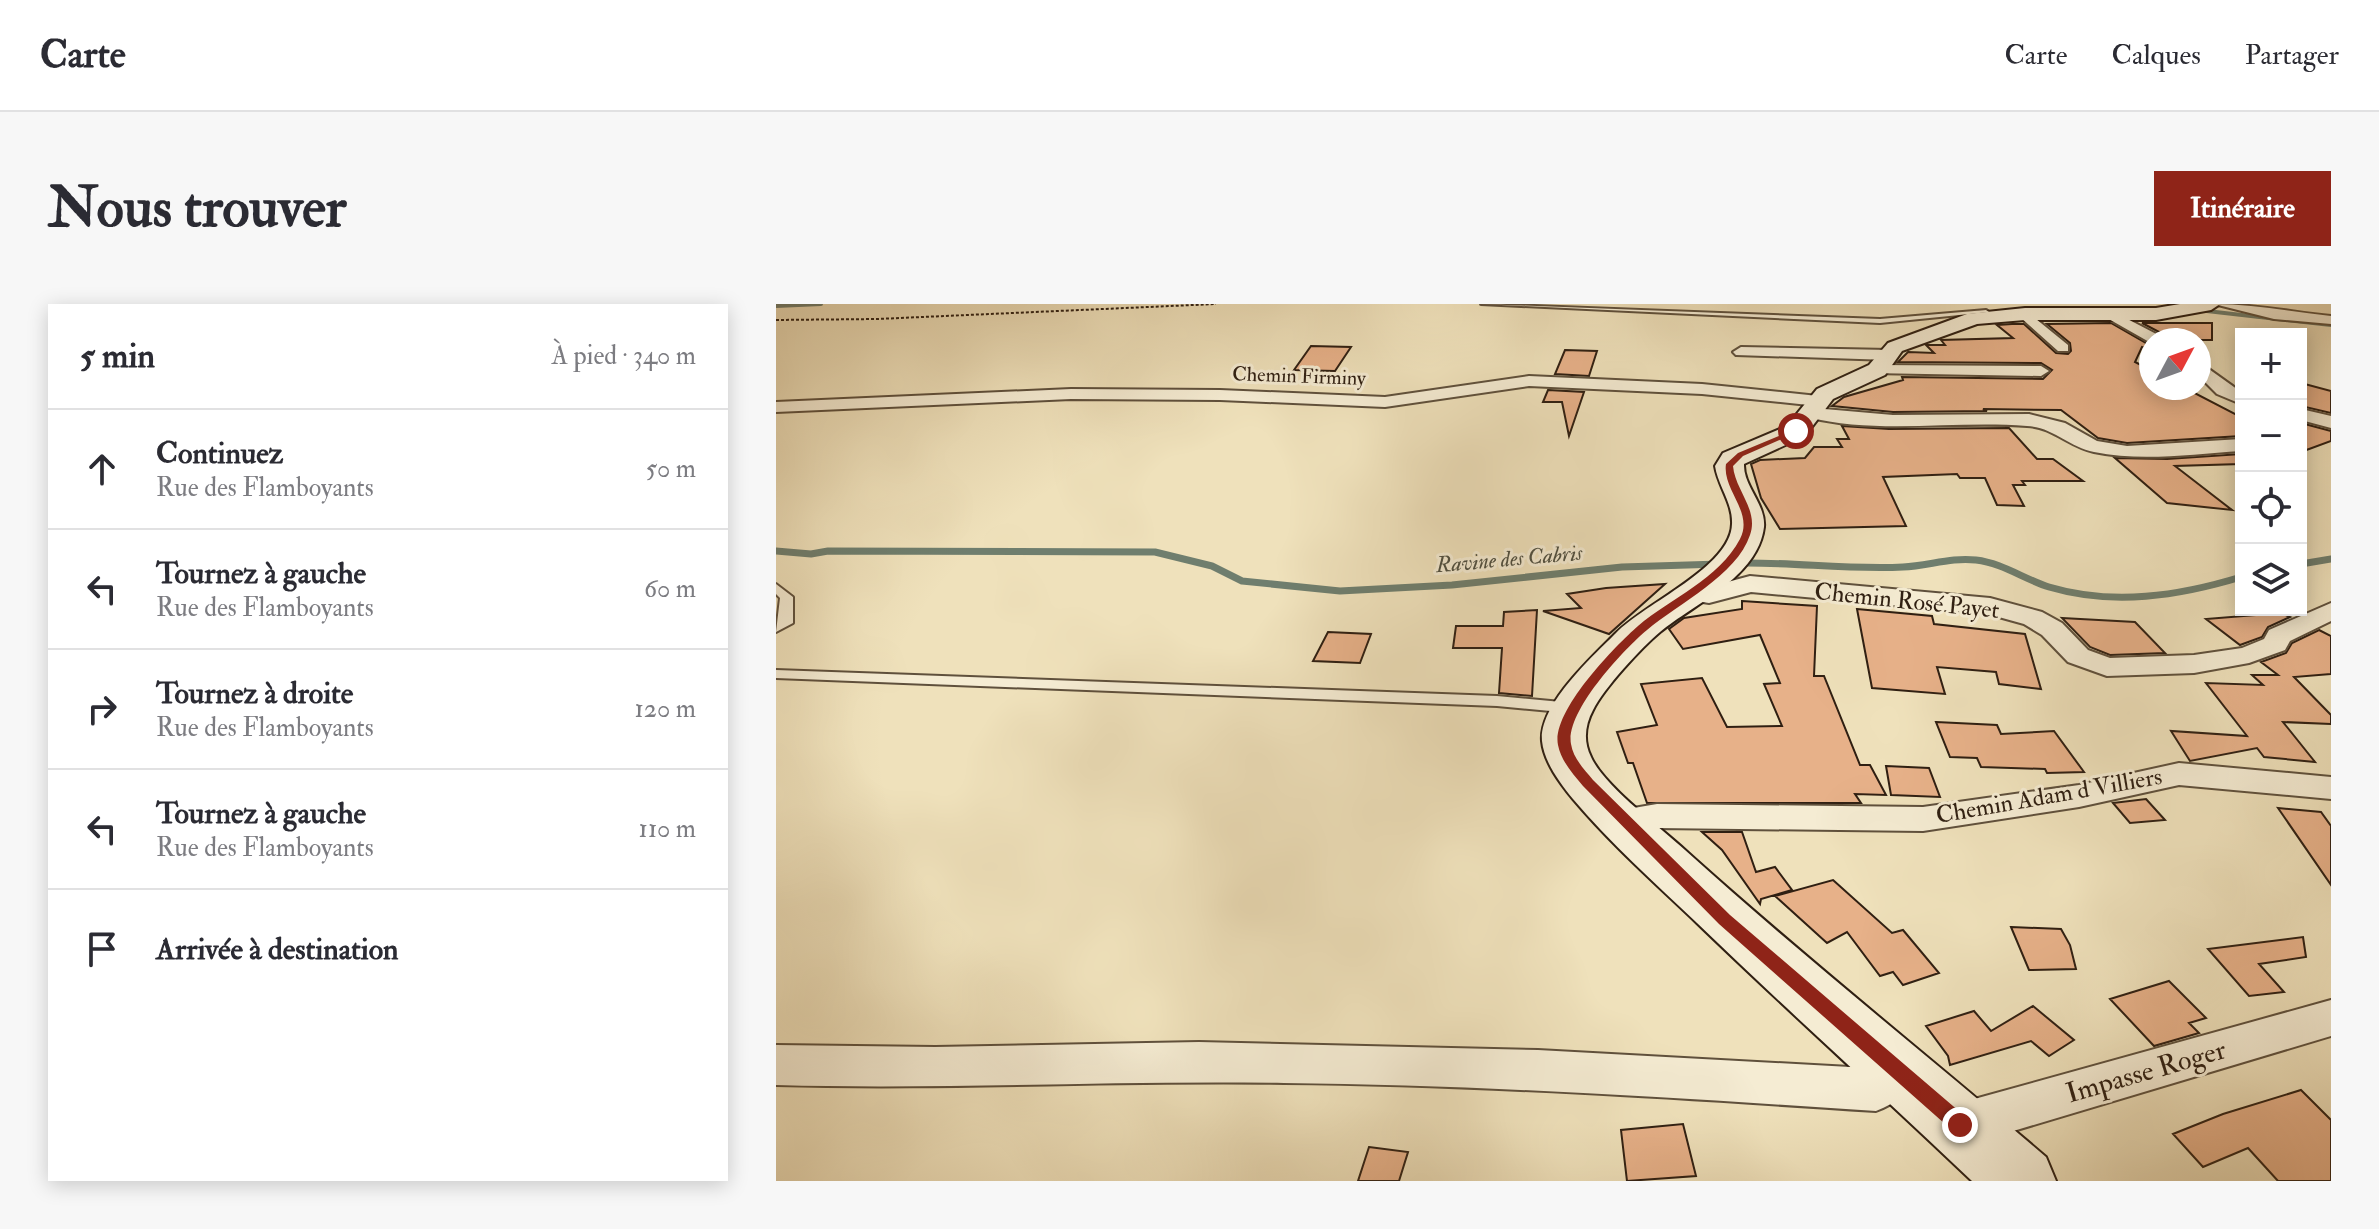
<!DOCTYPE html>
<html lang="fr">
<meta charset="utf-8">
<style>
body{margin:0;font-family:"IM FELL Double Pica",serif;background:#f7f7f7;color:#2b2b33}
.controls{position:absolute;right:24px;top:24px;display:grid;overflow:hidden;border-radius:0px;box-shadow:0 4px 20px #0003}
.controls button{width:72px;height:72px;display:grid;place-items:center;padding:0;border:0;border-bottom:2px solid #e1e1e2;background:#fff;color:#2b2b33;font:40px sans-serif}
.compass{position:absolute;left:1363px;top:24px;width:72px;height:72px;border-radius:50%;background:#fff;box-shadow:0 4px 20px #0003;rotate:49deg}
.stop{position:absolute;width:24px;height:24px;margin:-18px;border:6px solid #8f2418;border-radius:50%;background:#fff}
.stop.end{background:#8f2418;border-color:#fff;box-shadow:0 2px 8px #0008}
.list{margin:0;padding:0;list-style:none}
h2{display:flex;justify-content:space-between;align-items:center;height:104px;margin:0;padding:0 32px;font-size:34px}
h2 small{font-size:26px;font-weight:400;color:#7c7c81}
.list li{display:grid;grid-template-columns:52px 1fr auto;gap:24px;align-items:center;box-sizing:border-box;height:120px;padding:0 32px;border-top:2px solid #e1e1e2}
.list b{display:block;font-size:30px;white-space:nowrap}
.list p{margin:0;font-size:26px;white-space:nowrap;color:#7c7c81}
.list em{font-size:26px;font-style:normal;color:#7c7c81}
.icon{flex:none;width:44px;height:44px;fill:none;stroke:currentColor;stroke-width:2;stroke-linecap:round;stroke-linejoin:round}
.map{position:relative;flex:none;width:1555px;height:877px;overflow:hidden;border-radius:0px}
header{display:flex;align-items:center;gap:48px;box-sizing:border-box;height:112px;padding:0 40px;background:#fff;border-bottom:2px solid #e1e1e2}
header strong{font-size:38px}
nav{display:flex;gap:44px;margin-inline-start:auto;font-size:28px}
.intro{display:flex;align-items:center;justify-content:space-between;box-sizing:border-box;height:192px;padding:0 48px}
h1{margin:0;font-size:56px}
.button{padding:20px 36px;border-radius:0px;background:#8f2418;color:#fff;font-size:28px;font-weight:700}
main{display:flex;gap:48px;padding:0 48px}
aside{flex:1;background:#fff;border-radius:0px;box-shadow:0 4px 20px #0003}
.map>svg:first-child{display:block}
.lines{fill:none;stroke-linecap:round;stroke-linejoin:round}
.stream-far1{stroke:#6f7e6e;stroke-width:4}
.stream{stroke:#6f7e6e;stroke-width:7}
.building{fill:#e7b189;stroke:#2f1f12;stroke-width:2}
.service-casing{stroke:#5f503c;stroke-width:4}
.minor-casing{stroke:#5f503c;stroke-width:4}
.secondary-casing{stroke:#2f1f12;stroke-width:4}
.path{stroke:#2f1f12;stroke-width:2;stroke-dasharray:3 2;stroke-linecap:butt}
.service{fill:#f5ecd3;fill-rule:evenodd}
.minor{fill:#f5ecd3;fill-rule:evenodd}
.secondary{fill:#f5ecd3;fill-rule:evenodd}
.route{fill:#8f2418}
.labels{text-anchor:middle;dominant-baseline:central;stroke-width:6;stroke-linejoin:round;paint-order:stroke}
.far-street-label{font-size:20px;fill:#2f1f12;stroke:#f5ecd3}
.far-water-label{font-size:22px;font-style:italic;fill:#4f4f40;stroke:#f5ecd3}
.street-label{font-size:24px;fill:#2f1f12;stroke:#f5ecd3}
.near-street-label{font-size:28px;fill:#2f1f12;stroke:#f5ecd3}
</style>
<header>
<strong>Carte</strong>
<nav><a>Carte</a><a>Calques</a><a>Partager</a></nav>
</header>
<div class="intro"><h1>Nous trouver</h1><a class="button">Itinéraire</a></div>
<main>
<aside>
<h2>5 min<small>À pied · 340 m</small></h2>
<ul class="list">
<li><svg class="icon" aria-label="ahead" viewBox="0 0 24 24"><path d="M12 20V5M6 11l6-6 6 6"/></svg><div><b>Continuez</b><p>Rue des Flamboyants</p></div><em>50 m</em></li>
<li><svg class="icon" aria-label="left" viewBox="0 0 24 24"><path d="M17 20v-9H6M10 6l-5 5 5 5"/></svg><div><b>Tournez à gauche</b><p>Rue des Flamboyants</p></div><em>60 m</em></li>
<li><svg class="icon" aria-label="right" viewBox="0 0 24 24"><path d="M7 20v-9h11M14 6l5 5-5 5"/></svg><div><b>Tournez à droite</b><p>Rue des Flamboyants</p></div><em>120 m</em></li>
<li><svg class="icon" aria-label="left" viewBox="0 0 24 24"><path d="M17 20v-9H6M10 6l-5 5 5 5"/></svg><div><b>Tournez à gauche</b><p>Rue des Flamboyants</p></div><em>110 m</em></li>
<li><svg class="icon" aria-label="arrive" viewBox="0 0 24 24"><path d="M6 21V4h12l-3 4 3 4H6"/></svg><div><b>Arrivée à destination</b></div></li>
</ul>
</aside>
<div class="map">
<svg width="1555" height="877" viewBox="0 0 1555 877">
<rect width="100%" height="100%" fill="#efe1bb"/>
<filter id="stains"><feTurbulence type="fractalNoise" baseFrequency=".0025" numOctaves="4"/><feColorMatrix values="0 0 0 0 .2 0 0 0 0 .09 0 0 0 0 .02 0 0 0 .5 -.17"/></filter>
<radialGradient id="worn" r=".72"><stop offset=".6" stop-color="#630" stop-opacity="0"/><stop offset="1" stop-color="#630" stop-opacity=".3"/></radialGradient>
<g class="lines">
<!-- stream-far1 -->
<path class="stream-far1" d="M0,2L45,0
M1422,6L1555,21"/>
<!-- stream -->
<path class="stream" d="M0,247L35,250L52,247L379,248L436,262L466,277L564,287L676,281L846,263L944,260
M963,259C1018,258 1073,266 1127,263C1152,262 1175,253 1200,256C1226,259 1248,275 1273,283C1337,302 1403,292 1465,273
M1525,260L1555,255"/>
</g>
<!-- building -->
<path class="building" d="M1335,19L1375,42V46L1366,43L1359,58L1375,66V84H1409L1465,113V132L1351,139L1322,134L1285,106L1207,105L1211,107L1117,108L1056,102L1068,93L1127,76L1126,73L1267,75L1276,66L1265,59L1122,58L1132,48L1158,49L1150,41H1169L1165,36L1237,34L1221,21L1236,20H1248L1280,49L1292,50L1295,47L1294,39L1271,20Z
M1366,19H1436V36H1391L1387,30Z
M535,42L575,43L559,67L518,66Z
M789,46L821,47L813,72L779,70Z
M1525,79L1555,87V109L1525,102Z
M772,86L808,88L793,132L786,98H767Z
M1525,119L1555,127V137L1525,148Z
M1066,122L1113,125L1233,124L1261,155H1277L1307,177H1246L1249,181H1237L1248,202L1221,201L1209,174H1184L1181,170L1107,173L1130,222L1004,225L985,194L975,160L984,156L1029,154L1038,143H1066L1061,135H1073Z
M1465,150V160L1399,162L1456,206L1391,199L1339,154L1391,155Z
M889,280L833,330L767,307L805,304L791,290L830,284Z
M966,297L1041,302L1038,372H1048L1084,461H1094L1110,491L1079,490L1085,499H871L857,459H852L841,428L881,421L865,380L926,374L951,423L1006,422L988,380L1004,379L984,331L907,345L893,325L908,314L966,305Z
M1081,305L1156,312L1158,320L1249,330L1265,385L1223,380L1220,368L1161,363L1169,390L1096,384Z
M761,306L756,392L723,389L726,344H677L680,322H727L728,308Z
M1505,309L1514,313L1492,323L1486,333L1464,341L1430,315Z
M1286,314L1359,318L1389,349L1334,351L1314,343Z
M1543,326L1555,332V370L1518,373L1555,411V420L1507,418L1539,458L1488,453L1481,444L1414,457L1395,427L1471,432L1430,379L1487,381L1476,371H1502L1485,358L1510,349L1516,339Z
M552,328L595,330L584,359L537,357Z
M1160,418L1221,421L1225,430L1278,427L1308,468L1271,469L1269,465L1205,463L1201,454L1174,453Z
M1110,462L1153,464L1164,493L1115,491Z
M1370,495L1389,516L1354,519L1337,499Z
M1502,504L1545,508L1555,522V581Z
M926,528H966L980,568L999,563L1016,586L985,595L984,600L946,546Z
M1057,576L1116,629L1127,626L1163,669L1127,681L1117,668L1104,672L1071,628L1051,639L999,592Z
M1235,623L1285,625L1294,641L1300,665L1253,666Z
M1527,633L1530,653L1483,660L1508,688L1473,692L1432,645Z
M1393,677L1430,714L1413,719L1423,729L1378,742L1334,695Z
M1257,702L1298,736L1273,752L1255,737L1174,761L1172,752L1150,722L1198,707L1215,727Z
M1525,786L1555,816V877H1502L1472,844L1427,863L1397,830L1447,810Z
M907,820L920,872L851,877L845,826Z
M593,843L632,848L623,877H582Z"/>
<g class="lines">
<!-- service casing -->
<g class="service-casing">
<path id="service" d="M705,0L1104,15L1210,6L1213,8L1104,19Z
M0,280L17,293V319L0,328L4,294L0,290Z
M0,366L721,392L796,399L804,404L796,409L721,402L0,374Z"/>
</g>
<!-- minor casing -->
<g class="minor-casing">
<path id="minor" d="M1438,0C1477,0 1516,8 1555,12V20L1498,15Z
M1249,6L1292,41V47H1282L1244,13V7Z
M1336,7L1386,33L1388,36H1375V39L1331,14L1329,11Z
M965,43L1113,46L1121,51L1113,56L960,51L957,48Z
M1423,58L1465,88V100L1441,90L1423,72Z
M1101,61L1265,62L1273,67L1265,72L1095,69L1093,66Z
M753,72L926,80L1042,92L1051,97L1042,102L926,90L753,82L609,103L444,96L295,95L0,108V98L295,85L444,86L609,93Z
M1037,104L1117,111L1253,110L1289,119L1321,137L1351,142L1465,135V147C1416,150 1366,158 1318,148C1293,143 1277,123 1251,122C1178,116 1103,131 1031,113L1028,109L1031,105Z
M1525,105L1555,112V124L1525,116Z
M974,272L1214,294L1266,308L1286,319L1312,346L1334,354L1418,351L1466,344L1488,335L1493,326L1555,299V317L1514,337L1509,346L1473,359L1418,369L1331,372L1292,358L1266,331L1248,320L1212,310L975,288L933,299L907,295L903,290L907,285L933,283Z
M1403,459L1555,473V495L1403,481L1303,503L1147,527L881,524L846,528L834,524L828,516L834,508L881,500L1147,503L1303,481Z
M1555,696V732L1184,843L1167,837L1160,821L1167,805L1184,799Z
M423,738L762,746L1092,764L1105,754L1121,748L1137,754L1144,768C1135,788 1121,799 1100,807C903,794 706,781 508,779C339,776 169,786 0,781V741L159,743Z"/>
</g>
<!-- secondary casing -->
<g class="secondary-casing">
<path id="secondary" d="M1404,0H1444L1435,6L1380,16H1249L1201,20L1126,47L1109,71L1057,95L1029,132L968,160C967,182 990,200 988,223C982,273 918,300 884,328C865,344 828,384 817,406C809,421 807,437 815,453C828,482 884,523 909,546C1026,652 1150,750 1270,853L1280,877H1196C1105,790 1012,707 921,619C879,579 834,539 797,495C784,479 768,458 766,437C763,401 816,353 840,329C869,299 955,263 956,220C957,199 942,182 939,162L947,149L1011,122L1041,85L1093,61L1112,39L1191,10L1249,4H1380Z"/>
</g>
<!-- path -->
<path class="path" d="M0,16L101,15L440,0"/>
<!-- service -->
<use href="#service" class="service"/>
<!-- minor -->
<use href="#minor" class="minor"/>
<!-- secondary -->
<use href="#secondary" class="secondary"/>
</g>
<!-- route -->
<path class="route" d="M1017,126L1024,127L967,152L957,162C959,186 983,206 974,231C961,271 902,300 871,326C848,345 789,408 795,440C797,454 808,465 817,476L954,611L1191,814L1194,821L1191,827L1184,830L1177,827L943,620L807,482C797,470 785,457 782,441C775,408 838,343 862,322C895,294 943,275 964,235C978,208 946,186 950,160L962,149Z"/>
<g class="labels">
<!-- far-street labels -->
<g class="far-street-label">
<text transform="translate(523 72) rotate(2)">Chemin Firminy</text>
</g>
<!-- far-water labels -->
<g class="far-water-label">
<text transform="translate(733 255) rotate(-5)">Ravine des Cabris</text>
</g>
<!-- street labels -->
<g class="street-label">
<text transform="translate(1131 297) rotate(6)">Chemin Rosé Payet</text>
<text transform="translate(1273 492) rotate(-10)">Chemin Adam d Villiers</text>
</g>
<!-- near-street labels -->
<g class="near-street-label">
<text transform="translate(1370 768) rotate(-16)">Impasse Roger</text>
</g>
</g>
<rect width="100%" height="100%" filter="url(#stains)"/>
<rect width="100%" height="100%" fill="url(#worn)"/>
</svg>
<div class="controls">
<button>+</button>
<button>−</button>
<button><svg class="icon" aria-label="locate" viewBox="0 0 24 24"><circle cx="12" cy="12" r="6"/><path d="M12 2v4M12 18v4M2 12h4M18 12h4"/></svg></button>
<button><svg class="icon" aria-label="layers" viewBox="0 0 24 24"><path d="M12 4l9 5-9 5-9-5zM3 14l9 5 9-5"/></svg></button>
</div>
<svg class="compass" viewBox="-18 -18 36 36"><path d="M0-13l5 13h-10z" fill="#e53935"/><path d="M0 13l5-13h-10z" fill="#7c7c81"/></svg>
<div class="stop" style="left:1020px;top:127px"></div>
<div class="stop end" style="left:1184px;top:821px"></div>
</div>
</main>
